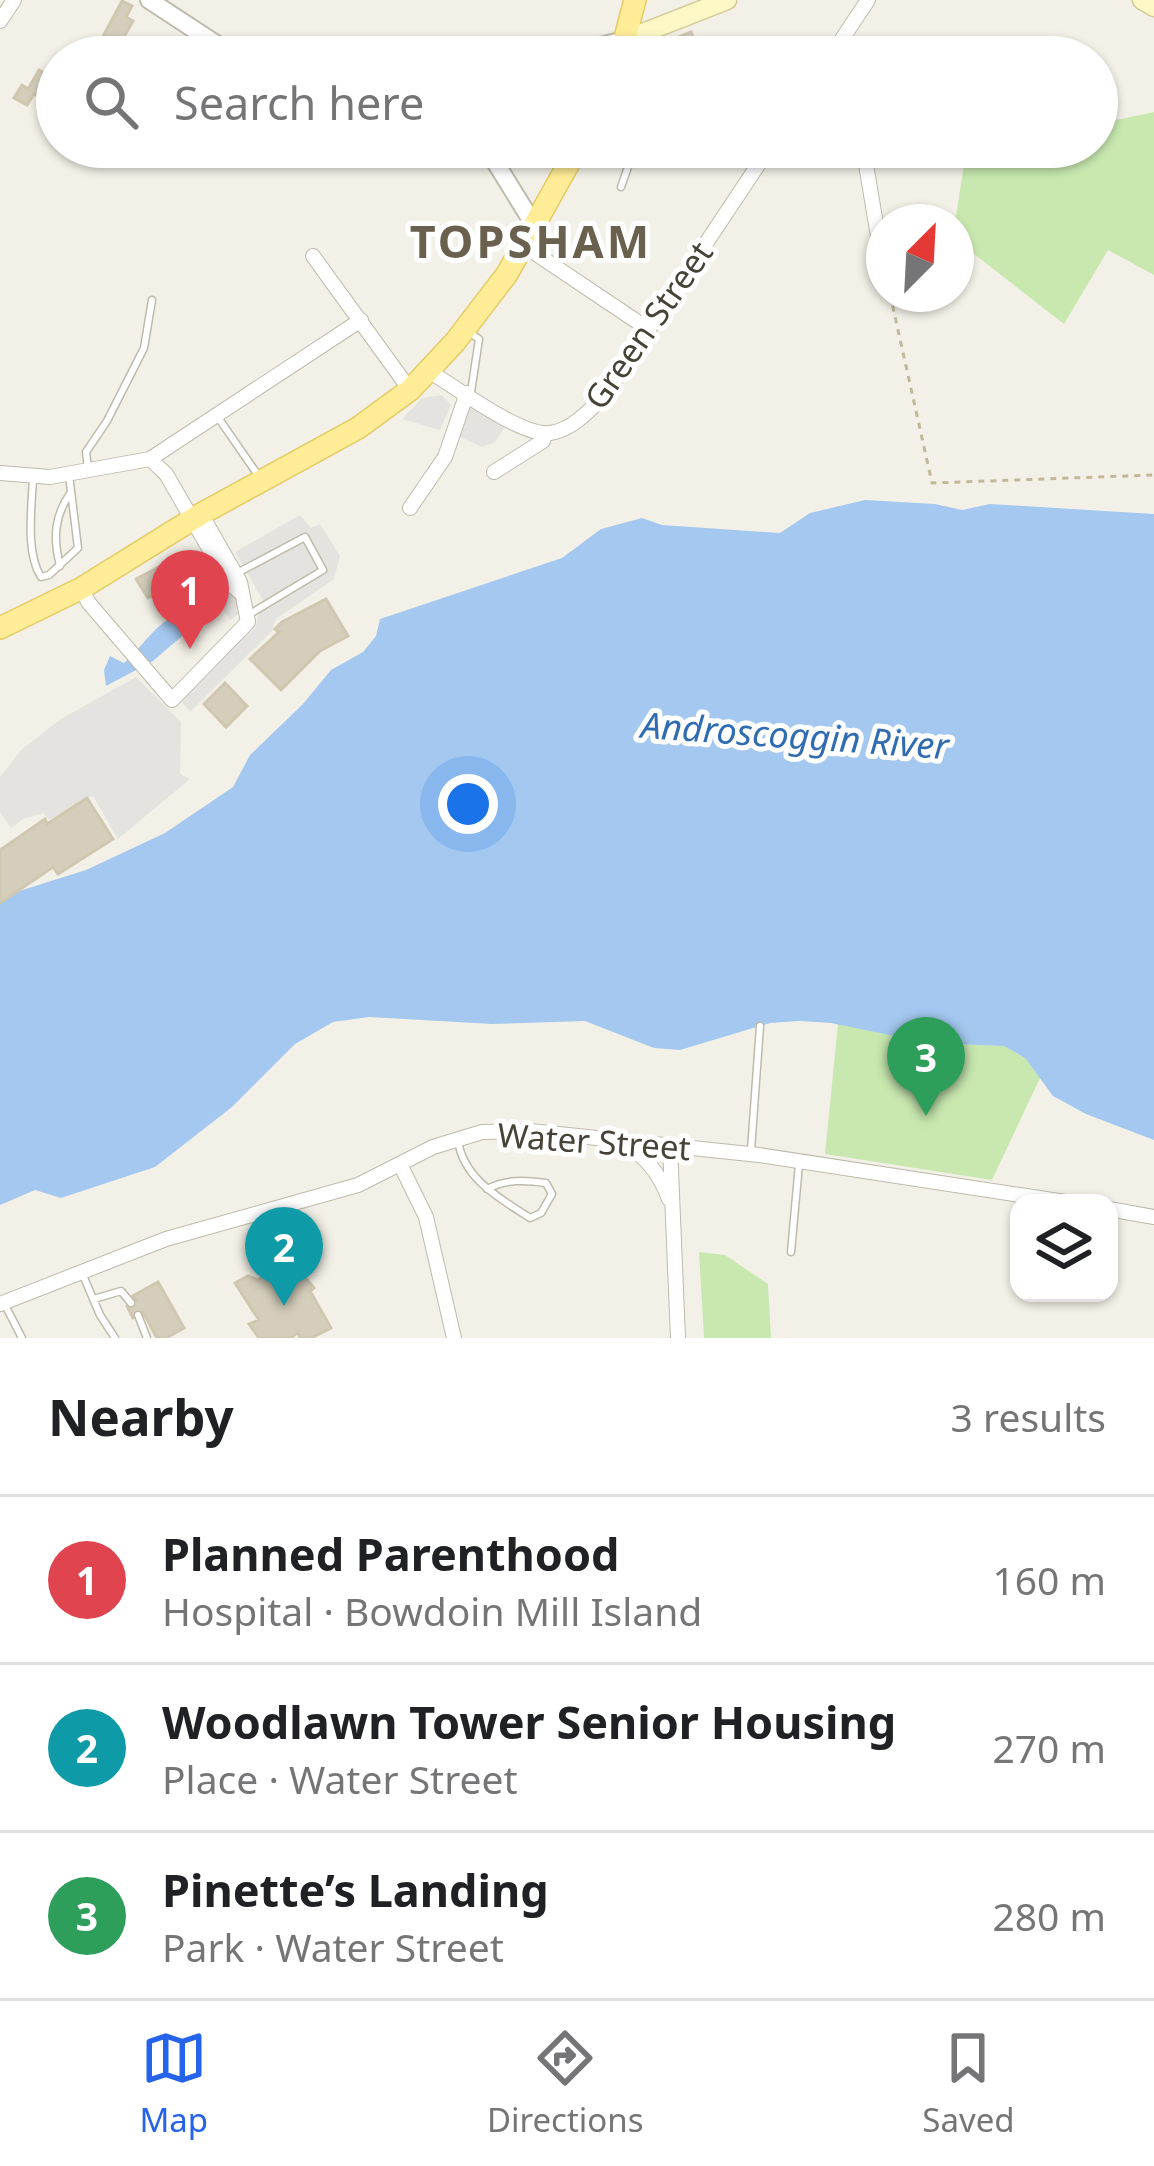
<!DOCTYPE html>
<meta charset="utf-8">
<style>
body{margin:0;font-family:"Noto Sans",sans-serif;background:#f6f6f6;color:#202124}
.controls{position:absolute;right:36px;bottom:36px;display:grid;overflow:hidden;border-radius:24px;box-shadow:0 3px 9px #0004}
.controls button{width:108px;height:108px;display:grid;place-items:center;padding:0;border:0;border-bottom:3px solid #e0e0e0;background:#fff;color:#202124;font:60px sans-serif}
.compass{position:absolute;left:866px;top:204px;width:108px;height:108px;border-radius:50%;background:#fff;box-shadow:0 3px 9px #0004;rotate:24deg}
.you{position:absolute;left:468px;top:804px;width:42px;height:42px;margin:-30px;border:9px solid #fff;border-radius:50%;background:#1a73e8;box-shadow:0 0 0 18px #1a73e833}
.badge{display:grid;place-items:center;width:78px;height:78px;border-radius:50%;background:#2563eb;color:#fff;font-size:39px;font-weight:700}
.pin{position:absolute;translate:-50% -99px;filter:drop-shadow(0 3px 6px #0008)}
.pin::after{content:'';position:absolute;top:63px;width:42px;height:36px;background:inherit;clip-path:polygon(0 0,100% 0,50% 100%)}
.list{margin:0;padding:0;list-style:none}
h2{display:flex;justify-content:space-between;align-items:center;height:156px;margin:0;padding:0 48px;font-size:51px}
h2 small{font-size:39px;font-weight:400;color:#757577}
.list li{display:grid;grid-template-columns:78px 1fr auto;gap:36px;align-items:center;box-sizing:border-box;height:168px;padding:0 48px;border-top:3px solid #e0e0e0}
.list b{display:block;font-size:45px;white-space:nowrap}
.list p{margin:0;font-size:39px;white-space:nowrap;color:#757577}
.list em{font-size:39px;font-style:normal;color:#757577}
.icon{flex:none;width:66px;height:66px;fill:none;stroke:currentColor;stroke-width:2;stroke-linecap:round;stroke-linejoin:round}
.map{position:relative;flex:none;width:1154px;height:1338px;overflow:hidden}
.search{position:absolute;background:#fff;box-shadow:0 3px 9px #0004;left:36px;right:36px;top:36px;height:132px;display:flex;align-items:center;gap:30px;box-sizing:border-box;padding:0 42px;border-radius:66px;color:#757577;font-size:45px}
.sheet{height:660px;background:#fff}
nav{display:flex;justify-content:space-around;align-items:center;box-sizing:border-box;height:168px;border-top:3px solid #e0e0e0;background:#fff;font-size:33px;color:#757577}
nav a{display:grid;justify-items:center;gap:6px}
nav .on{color:#2563eb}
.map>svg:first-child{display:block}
.green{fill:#c8e8b0}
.parking{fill:#e5e3df}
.water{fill:#a4c8f0}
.building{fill:#d5cebd;stroke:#d0c7b0;stroke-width:3}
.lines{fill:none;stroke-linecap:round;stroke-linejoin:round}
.service-casing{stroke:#bfbaaa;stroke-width:9}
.minor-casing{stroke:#bfbaaa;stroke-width:16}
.tertiary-casing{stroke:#bfbaaa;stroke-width:20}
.secondary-casing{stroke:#d3ca97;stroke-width:21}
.primary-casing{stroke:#e3cb65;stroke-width:24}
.path{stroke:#c1b89b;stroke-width:3;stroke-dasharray:6 6;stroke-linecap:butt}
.service{stroke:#fff;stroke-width:6}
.minor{stroke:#fff;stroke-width:14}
.tertiary{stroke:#fff;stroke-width:16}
.secondary{stroke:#fef7c6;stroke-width:18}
.primary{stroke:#feec96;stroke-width:21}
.labels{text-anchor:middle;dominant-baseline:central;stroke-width:10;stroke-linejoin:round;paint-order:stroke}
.street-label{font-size:33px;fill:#474236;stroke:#fff}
.water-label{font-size:36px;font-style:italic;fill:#2f6cb2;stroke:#fff}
.district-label{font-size:45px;font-weight:bold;letter-spacing:3px;fill:#69614d;stroke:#fff}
</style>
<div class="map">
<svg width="1154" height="1338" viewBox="0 0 1154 1338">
<rect width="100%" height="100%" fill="#f3f1e7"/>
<!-- green -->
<path class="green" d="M1154,112V275L1108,250L1064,324L956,240L955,222L966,152L989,147H1097V124Z
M838,1024L928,1043L1004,1046L1025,1058L1040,1078L992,1180L825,1154Z
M699,1252L725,1255L768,1284L771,1338H704Z"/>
<!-- parking -->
<path class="parking" d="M442,395L451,405L440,430L402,419L422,398Z
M469,405L506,425L495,442L482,447L460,437Z
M300,515L311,528L320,524L340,556L334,579L276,619L272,631L190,712L177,696L255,628L263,600L235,552Z
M210,559L243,611L230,620L196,568Z
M136,677L181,722L180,774L190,779L118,839L93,796L49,820L43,813L23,819L11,828L0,812V777L22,749L61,719Z"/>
<!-- water -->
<path class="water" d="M865,500L935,504L962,510L990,504L1154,514V1140L1086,1114L1053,1096L1025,1058L1004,1046L928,1043L831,1023L799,1021L770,1023L680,1050L654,1048L585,1021L492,1024L369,1017L333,1022L295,1044L232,1107L155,1167L61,1198L35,1190L0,1205V903L16,892L86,870L165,833L233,787L250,755L303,704L331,670L363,652L376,636L380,619L562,558L601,529L642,518L662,525L780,533L810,513Z
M175,615L187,620L189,630L153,661L106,686L104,670L110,656L124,663C145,644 151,629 175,615Z"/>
<!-- building -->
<path class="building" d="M122,1L132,6L126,17L133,21L122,40L115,36L103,57H92Z
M691,32L702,57H672L666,42Z
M39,70L57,80L49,102L34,94L27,105L14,98L22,85L28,89Z
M176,558L187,578L148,598L136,579Z
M326,599L348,636L320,651L281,690L250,659L279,632L275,629L282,622Z
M225,683L247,706L226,727L204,704Z
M87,798L113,839L58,874L53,867L0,903V850L45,819L47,824Z
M291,1261L314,1288L310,1291L331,1328L311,1338H300L298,1332L291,1338H259L249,1324L259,1320L235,1283L248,1276L258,1280Z
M158,1282L184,1328L166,1338H157L143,1312L133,1318L127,1306L136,1300L133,1296Z"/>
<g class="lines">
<!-- service casing -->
<g class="service-casing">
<path id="service" d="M621,187L635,147
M470,333L479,339L471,392
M217,416L260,478
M88,468L86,452L107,421L144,348L152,300
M33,477C32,506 25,552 41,577L49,575L78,548L69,475
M60,566C53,538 54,516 71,492
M239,572L305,537L323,570L250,614
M458,1141C464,1179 499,1198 530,1218L541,1213L552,1194L546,1183C524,1180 507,1179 487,1189
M751,1150L760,1026
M791,1252L799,1164
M82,1273L100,1315L115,1338
M94,1299L121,1291L131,1303
M5,1305L22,1338
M138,1315L147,1338"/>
</g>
<!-- minor casing -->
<g class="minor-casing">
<path id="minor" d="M0,21L14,0
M830,57L868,0
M863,147L879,242
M523,245L648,329
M313,256L410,390
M429,371C455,387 522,437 550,433C572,430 590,410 605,395L770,147
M150,459L361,320
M494,472L543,441L545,434
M0,473L50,477L150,459L166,474L229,583L241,593
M410,508L445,457L467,393
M82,588L88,602L172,700L248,622L240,582L201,514
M624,1144C647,1156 660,1175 669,1199
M670,1146L678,1338
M400,1164L426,1217L454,1338
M1109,1209L1154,1217
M0,1304L166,1239L358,1185L433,1147L482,1132L530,1131L759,1155L1072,1203"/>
</g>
<!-- tertiary casing -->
<g class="tertiary-casing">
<path id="tertiary" d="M149,0L236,57
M553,57L625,40
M486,147L534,225"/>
</g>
<!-- secondary casing -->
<g class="secondary-casing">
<path id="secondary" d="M1142,0L1154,7
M625,40L727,0"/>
</g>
<!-- primary casing -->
<g class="primary-casing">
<path id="primary" d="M620,57L635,0
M0,628L82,588L201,514L358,428L410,390L455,342L507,274L578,147"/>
</g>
<!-- path -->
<path class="path" d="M890,294L932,483L1154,475"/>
<!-- service -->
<use href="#service" class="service"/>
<!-- minor -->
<use href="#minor" class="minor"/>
<!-- tertiary -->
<use href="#tertiary" class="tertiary"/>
<!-- secondary -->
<use href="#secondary" class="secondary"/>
<!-- primary -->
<use href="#primary" class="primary"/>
</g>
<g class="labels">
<!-- street labels -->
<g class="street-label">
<text transform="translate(648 325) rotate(-55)">Green Street</text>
<text transform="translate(594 1141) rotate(4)">Water Street</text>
</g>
<!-- water labels -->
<g class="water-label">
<text transform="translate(795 735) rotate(4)">Androscoggin River</text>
</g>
<!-- district labels -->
<g class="district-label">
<text x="531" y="240">TOPSHAM</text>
</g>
</g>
</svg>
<div class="controls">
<button><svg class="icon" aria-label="layers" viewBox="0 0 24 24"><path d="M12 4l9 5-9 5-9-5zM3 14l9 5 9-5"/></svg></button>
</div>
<svg class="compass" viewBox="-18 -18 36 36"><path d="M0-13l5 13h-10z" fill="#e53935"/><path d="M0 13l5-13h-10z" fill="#757577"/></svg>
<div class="you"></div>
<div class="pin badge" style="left:190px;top:649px;background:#e0444e">1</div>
<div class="pin badge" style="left:284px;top:1306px;background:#0f9aa8">2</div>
<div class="pin badge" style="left:926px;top:1116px;background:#2e9e5b">3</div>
<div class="search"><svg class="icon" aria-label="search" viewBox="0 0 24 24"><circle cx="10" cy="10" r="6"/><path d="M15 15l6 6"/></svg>Search here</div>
</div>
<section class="sheet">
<h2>Nearby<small>3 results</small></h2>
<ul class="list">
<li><span class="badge" style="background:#e0444e">1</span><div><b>Planned Parenthood</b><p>Hospital · Bowdoin Mill Island</p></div><em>160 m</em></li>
<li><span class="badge" style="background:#0f9aa8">2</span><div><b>Woodlawn Tower Senior Housing</b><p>Place · Water Street</p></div><em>270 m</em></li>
<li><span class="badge" style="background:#2e9e5b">3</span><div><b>Pinette’s Landing</b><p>Park · Water Street</p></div><em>280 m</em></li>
</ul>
</section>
<nav>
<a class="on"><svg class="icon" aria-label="map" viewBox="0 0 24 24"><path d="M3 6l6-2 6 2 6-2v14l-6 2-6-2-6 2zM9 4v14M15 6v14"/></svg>Map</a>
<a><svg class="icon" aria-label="directions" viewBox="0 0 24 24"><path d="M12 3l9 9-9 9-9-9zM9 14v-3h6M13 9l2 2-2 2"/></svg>Directions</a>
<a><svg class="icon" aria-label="saved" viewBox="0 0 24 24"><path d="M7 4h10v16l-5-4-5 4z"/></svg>Saved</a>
</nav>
